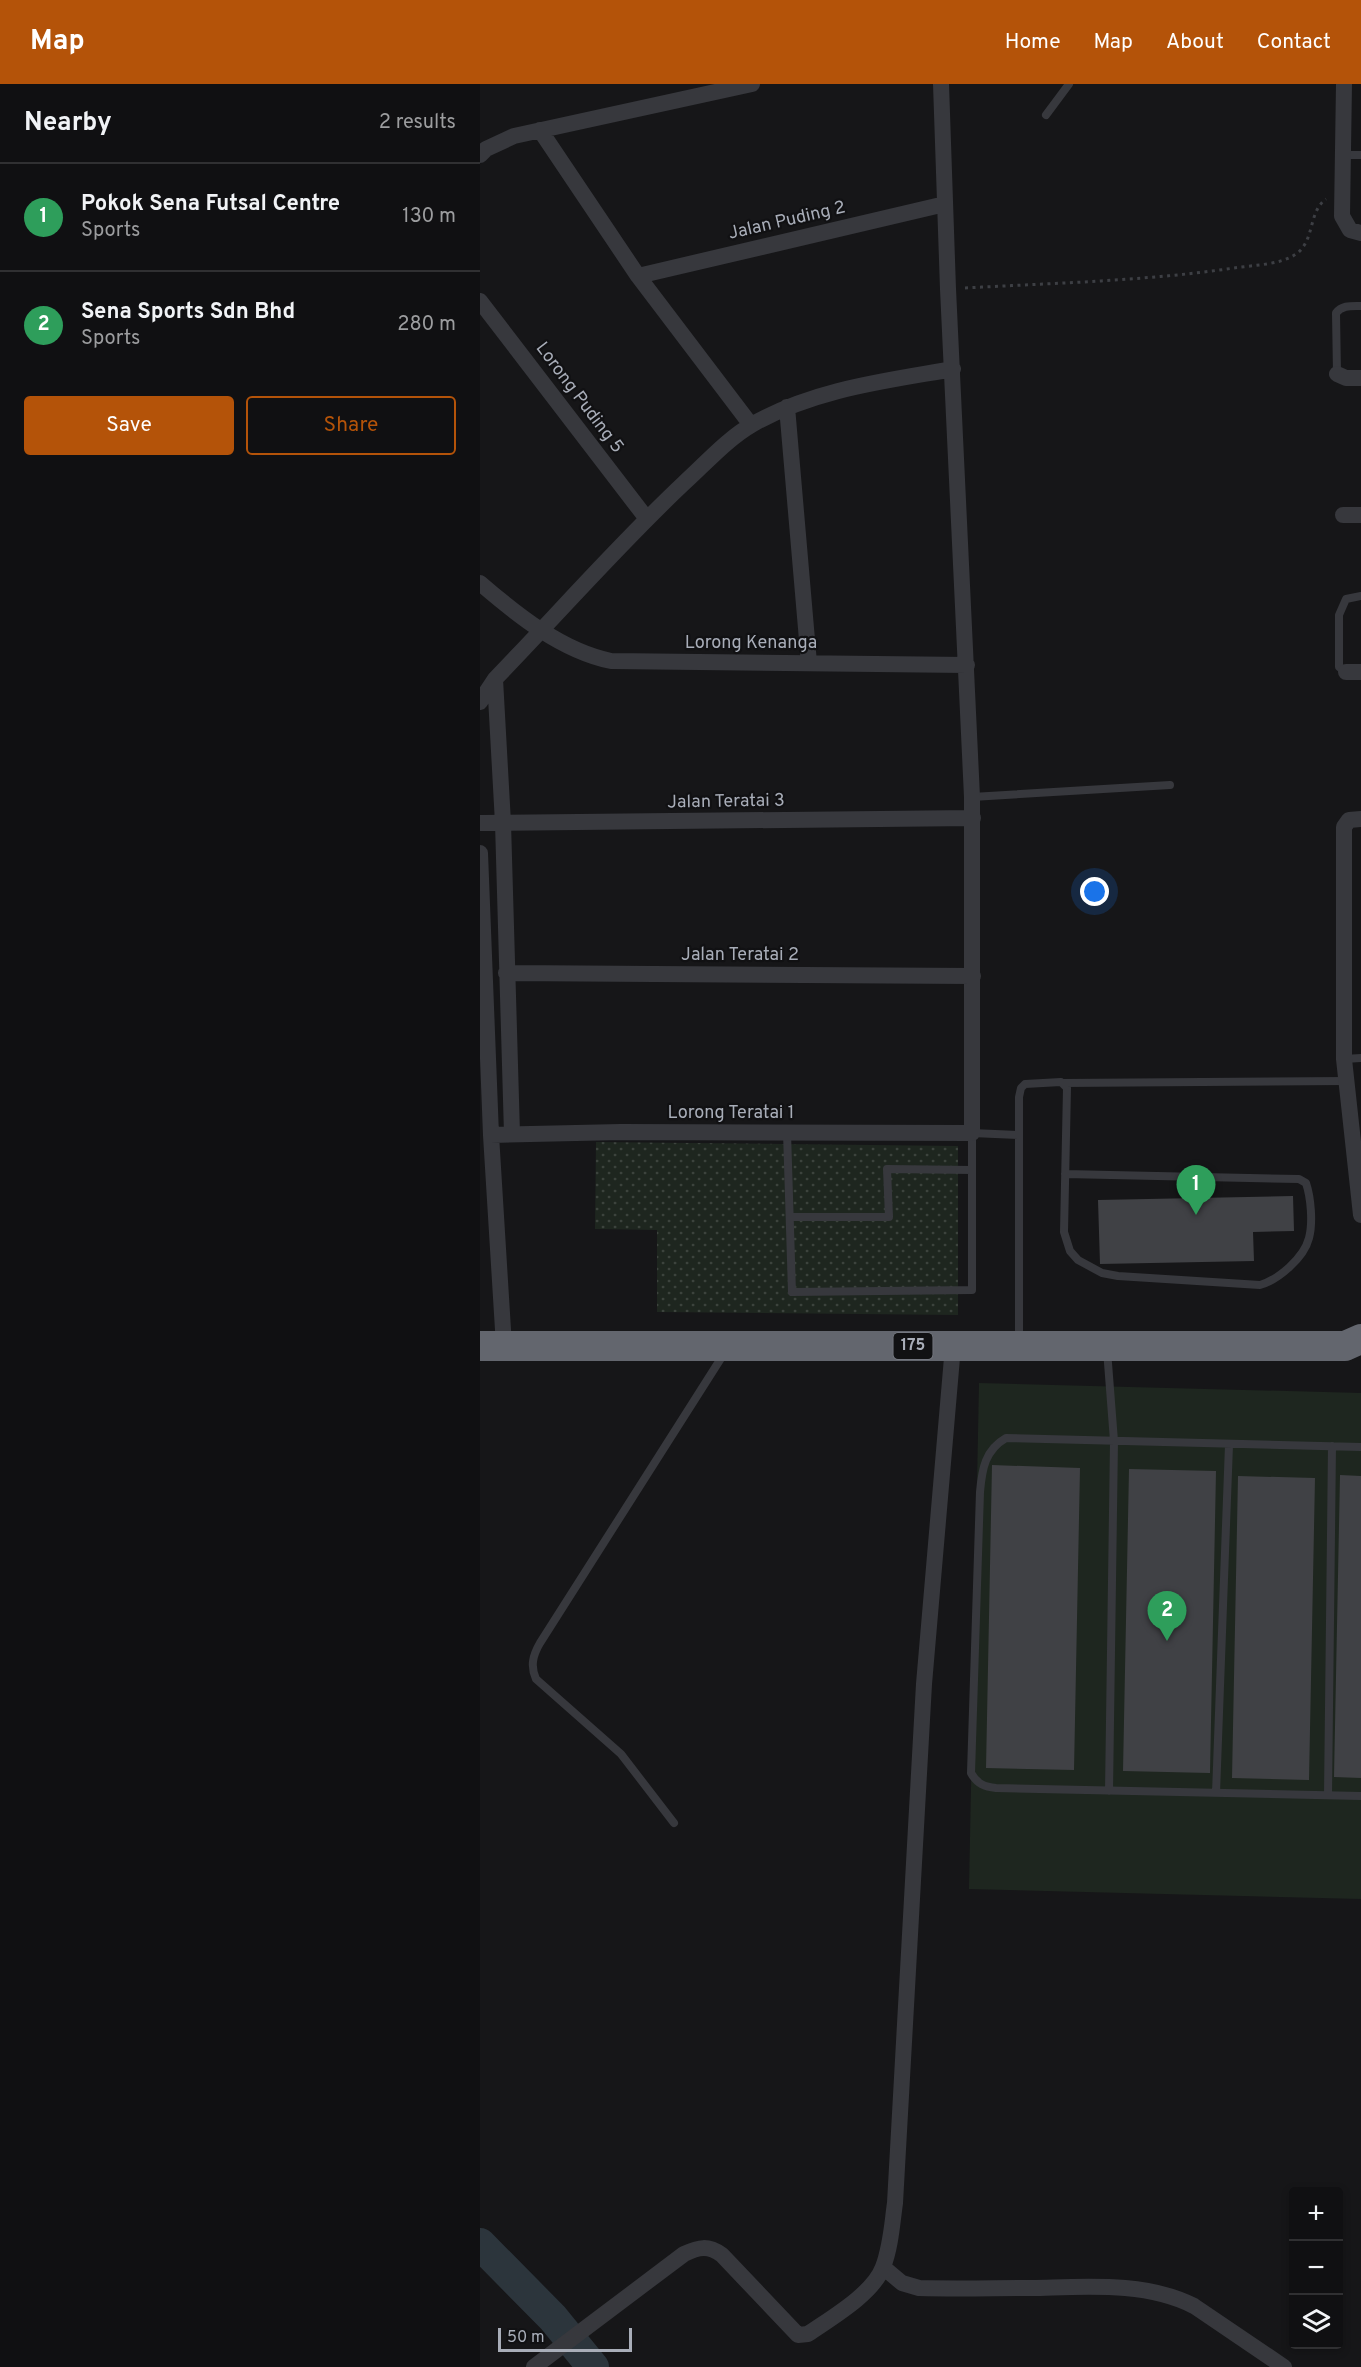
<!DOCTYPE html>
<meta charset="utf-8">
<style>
body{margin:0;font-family:Overpass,sans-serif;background:#19191b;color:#f1f3f6}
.controls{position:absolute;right:18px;bottom:18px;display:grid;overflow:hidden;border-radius:6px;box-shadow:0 3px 9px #0003}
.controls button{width:54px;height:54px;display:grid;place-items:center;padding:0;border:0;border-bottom:2px solid #303032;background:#101012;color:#f1f3f6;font:30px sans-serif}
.scale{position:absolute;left:18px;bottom:15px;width:134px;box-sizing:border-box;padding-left:6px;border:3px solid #a8adb8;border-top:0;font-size:16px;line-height:21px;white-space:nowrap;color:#a8adb8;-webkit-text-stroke:4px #111113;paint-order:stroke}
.you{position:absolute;left:615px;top:808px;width:21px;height:21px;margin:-15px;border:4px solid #fff;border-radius:50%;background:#1a73e8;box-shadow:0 0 0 9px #1a73e833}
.badge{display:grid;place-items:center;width:39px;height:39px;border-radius:50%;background:#b45309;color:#fff;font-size:20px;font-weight:700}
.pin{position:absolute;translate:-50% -50px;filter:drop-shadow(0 2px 3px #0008)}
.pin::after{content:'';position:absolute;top:32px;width:21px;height:18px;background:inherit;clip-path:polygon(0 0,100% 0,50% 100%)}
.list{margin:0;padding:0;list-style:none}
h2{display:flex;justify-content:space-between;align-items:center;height:78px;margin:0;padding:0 24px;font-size:26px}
h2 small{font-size:20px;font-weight:400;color:#9c9d9f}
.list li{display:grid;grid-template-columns:39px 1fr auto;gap:18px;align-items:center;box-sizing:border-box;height:108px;padding:0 24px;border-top:2px solid #303032}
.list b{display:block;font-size:22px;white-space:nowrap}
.list p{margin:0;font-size:20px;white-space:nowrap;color:#9c9d9f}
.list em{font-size:20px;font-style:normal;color:#9c9d9f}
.actions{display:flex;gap:12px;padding:18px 24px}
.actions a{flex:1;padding:14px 0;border:2px solid #b45309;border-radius:6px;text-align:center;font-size:21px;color:#b45309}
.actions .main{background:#b45309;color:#fff}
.icon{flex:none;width:33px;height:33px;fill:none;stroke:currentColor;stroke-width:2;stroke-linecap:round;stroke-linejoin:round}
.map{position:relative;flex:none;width:881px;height:2283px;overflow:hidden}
header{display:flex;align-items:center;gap:36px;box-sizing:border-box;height:84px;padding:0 30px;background:#b45309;color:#fff}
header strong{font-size:28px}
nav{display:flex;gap:33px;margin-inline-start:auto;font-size:21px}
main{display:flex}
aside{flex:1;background:#101012}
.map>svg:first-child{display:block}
.grass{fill:url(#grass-dots)}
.pitch{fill:#1e261f}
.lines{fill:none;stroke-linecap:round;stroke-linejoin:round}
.river{stroke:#2c353c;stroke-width:32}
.building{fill:#404145}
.path{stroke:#3d3f44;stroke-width:3;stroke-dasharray:3 4.5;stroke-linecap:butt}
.lane{stroke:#37383d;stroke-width:8}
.street{stroke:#37383d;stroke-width:16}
.highway{stroke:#63666e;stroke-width:30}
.labels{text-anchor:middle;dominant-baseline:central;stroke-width:4.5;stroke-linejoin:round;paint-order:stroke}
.shield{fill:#111113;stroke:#7b7e86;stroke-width:1.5}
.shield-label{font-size:16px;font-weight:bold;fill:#a8adb8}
.street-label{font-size:18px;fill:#a8adb8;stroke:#111113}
</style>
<header>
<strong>Map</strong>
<nav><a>Home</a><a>Map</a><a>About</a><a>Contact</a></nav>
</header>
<main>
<aside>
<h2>Nearby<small>2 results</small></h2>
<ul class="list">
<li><span class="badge" style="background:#2e9e5b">1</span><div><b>Pokok Sena Futsal Centre</b><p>Sports</p></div><em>130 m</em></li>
<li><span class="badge" style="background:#2e9e5b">2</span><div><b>Sena Sports Sdn Bhd</b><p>Sports</p></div><em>280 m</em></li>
</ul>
<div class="actions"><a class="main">Save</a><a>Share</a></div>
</aside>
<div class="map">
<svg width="881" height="2283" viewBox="0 0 881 2283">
<defs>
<pattern id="grass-dots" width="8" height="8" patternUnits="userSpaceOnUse" patternTransform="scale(1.5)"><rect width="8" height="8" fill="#1e261f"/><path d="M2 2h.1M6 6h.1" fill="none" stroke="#3c433d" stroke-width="1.8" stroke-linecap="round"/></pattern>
</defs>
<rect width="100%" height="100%" fill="#161618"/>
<!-- grass -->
<path class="grass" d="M116,1058L478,1062V1231L177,1228V1146L115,1145Z"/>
<!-- pitch -->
<path class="pitch" d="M499,1299L881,1309V1815L489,1805Z"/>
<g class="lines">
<!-- river -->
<path class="river" d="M0,2160L73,2234L113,2283"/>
</g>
<!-- building -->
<path class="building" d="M813,1112L814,1147L773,1148L774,1177L620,1180L618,1116Z
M512,1381L600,1384L594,1686L506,1684Z
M649,1385L736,1387L730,1689L643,1687Z
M860,1391L881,1392V1694L854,1693Z
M758,1392L835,1394L829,1696L752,1694Z"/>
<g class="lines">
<!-- path -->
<path class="path" d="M485,204C575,199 665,197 754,184C774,181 800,181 816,170C835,157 828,128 846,115"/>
<!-- lane -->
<path class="lane" d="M566,31L589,0
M863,71H881
M857,290L856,229C862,221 871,222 881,222
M866,588L859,583V531L866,515L881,512
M492,713L690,701
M864,975L881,974
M583,999L866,997
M307,1048L312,1208L492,1206V1049L539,1051
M310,1133H409L407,1085L492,1086
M539,1257V1013L541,1004L545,1000L581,998L587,1004L584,1148L590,1167L598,1176L622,1189L638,1192L780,1201C798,1196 824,1174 829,1154C833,1139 831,1114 826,1099L819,1095L585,1090
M627,1266L634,1357L629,1707
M881,1363L526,1354C505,1366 502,1385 500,1408L491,1689C497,1700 505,1703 516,1704L881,1712
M736,1709L749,1361
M848,1711L852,1362
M194,1739L141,1670L56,1595C50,1582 53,1571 60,1559L245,1268"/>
<!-- street -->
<path class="street" d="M864,0L862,132L870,146L881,149
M60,46L158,192L271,341
M0,71L6,65L34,52L272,0
M158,192L465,120
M0,217L167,435
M857,290L866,294H881
M307,323L329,579
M863,431H881
M0,499C37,531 82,567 131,577L487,581
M866,588H881
M15,595L23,739L32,1050
M0,618L15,595C78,530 138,461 204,399C226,379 247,355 273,340C335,305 405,297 473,285
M881,735L869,736L864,743V975L881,1131
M0,739L493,734
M0,769L11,1051L24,1262
M26,889L493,892
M11,1051L141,1048L492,1049V713L468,205L461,0
M403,2183L422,2199L439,2204C477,2205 514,2204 551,2204C604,2203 665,2197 714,2222L804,2283
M54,2283L204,2170C219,2163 228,2161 242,2171L318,2251L328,2250C351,2234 393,2210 403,2183C411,2162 412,2140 415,2119L444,1600L473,1262"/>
<!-- highway -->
<path class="highway" d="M0,1262H865L881,1255"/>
</g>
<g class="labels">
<!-- shield labels -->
<rect class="shield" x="413.5" y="1249" width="39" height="26" rx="4.5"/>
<g class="shield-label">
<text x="433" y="1262">175</text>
</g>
<!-- street labels -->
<g class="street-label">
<text transform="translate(307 137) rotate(-13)">Jalan Puding 2</text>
<text transform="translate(99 314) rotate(53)">Lorong Puding 5</text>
<text x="271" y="559">Lorong Kenanga</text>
<text transform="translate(246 718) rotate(-1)">Jalan Teratai 3</text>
<text x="260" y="871">Jalan Teratai 2</text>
<text x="251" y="1029">Lorong Teratai 1</text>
</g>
</g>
</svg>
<div class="controls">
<button>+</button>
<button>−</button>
<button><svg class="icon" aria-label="layers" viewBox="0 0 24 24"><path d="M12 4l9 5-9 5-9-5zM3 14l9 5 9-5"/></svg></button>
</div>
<div class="scale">50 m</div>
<div class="you"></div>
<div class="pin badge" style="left:716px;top:1131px;background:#2e9e5b">1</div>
<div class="pin badge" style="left:687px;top:1557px;background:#2e9e5b">2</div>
</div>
</main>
